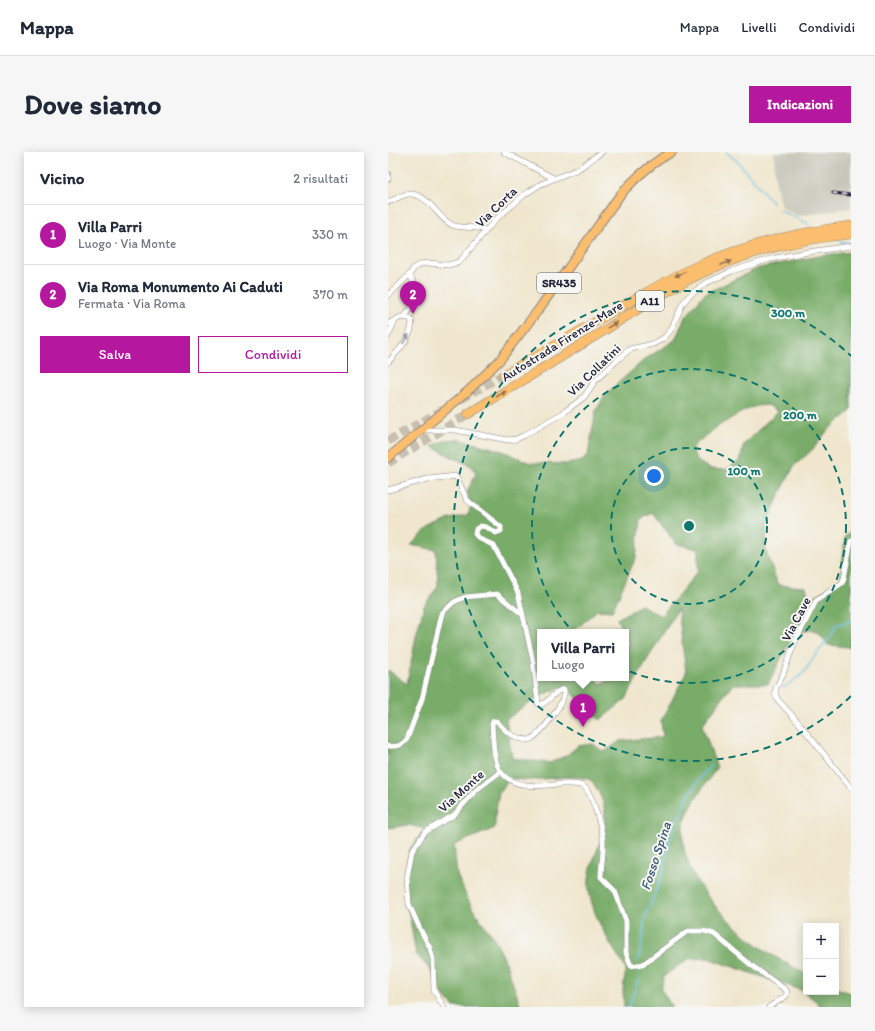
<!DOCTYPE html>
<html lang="it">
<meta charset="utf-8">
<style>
body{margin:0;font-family:Itim,sans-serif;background:#f6f6f7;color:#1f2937}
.controls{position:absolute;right:12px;bottom:12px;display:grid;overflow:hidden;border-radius:0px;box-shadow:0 2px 10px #0003}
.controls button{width:36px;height:36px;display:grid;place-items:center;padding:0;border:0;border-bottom:1px solid #e0e1e3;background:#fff;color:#1f2937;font:20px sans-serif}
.you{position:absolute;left:266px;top:324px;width:14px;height:14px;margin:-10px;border:3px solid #fff;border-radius:50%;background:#1a73e8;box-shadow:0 0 0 6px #1a73e833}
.badge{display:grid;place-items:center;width:26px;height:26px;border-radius:50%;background:#b5179e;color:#fff;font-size:13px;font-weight:700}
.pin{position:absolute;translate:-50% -33px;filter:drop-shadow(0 1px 2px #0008)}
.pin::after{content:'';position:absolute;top:21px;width:14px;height:12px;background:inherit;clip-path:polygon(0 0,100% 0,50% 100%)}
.popup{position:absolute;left:149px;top:477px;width:92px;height:52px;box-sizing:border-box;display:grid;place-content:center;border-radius:0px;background:#fff;filter:drop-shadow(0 1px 3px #0005);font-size:13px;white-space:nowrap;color:#747a83}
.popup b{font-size:15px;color:#1f2937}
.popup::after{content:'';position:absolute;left:50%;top:100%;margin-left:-8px;border:8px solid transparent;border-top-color:#fff}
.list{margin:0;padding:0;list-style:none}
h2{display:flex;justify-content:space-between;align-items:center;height:52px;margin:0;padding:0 16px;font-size:17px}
h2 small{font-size:13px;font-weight:400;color:#747a83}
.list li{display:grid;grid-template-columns:26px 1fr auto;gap:12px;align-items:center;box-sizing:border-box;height:60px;padding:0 16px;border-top:1px solid #e0e1e3}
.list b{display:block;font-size:15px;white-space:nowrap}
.list p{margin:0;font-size:13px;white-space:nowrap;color:#747a83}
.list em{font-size:13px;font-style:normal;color:#747a83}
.actions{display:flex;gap:8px;padding:12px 16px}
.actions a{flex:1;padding:9px 0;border:1px solid #b5179e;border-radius:0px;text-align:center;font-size:14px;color:#b5179e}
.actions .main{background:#b5179e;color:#fff}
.map{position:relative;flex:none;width:463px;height:855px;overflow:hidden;border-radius:0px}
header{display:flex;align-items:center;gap:24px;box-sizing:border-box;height:56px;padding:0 20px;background:#fff;border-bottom:1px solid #e0e1e3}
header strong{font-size:19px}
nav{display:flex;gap:22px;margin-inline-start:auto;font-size:14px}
.intro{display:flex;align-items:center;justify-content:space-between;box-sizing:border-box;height:96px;padding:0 24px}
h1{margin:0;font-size:28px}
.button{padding:10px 18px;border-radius:0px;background:#b5179e;color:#fff;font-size:14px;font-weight:700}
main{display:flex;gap:24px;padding:0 24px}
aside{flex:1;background:#fff;border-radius:0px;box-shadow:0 2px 10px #0003}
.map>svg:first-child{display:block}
.industrial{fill:#c5c5b8}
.forest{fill:#78ac68;stroke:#4d6752;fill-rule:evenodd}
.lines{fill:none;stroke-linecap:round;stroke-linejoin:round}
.stream{stroke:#65c1e3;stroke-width:1.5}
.highway-tunnel{stroke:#c7bfb0;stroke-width:9;stroke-dasharray:9 4.5;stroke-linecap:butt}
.street-casing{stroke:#898484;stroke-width:6}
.primary-casing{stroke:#898484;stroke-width:10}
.highway-casing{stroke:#898484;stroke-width:10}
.street{stroke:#fff;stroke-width:5}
.primary{stroke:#fabe6e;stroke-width:8}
.highway{stroke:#fabe6e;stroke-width:9}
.rail-casing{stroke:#22223b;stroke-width:3}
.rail{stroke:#f6f6f2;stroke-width:1.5;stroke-dasharray:4.5;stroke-linecap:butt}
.oneway{fill:#8e7054}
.oneway2{fill:#9c9ca7}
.ring{fill:none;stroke:#0f766e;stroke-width:2;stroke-dasharray:7 5}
.labels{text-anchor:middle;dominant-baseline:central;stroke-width:4;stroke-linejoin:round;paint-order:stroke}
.shield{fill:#f6f6f2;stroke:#626272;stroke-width:1}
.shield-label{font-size:12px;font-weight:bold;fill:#22223b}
.street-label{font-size:13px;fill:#22223b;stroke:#f6f6f2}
.water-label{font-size:14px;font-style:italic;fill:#395a76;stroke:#f6f6f2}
.centre{fill:#0f766e;stroke:#f6f6f2;stroke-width:2}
.ring-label{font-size:12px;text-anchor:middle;font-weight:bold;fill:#0f766e;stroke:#f6f6f2;stroke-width:4;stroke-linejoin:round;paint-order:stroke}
</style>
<header>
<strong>Mappa</strong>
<nav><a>Mappa</a><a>Livelli</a><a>Condividi</a></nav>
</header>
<div class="intro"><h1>Dove siamo</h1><a class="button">Indicazioni</a></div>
<main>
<aside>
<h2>Vicino<small>2 risultati</small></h2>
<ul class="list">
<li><span class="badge">1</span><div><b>Villa Parri</b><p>Luogo · Via Monte</p></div><em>330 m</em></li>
<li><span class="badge">2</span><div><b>Via Roma Monumento Ai Caduti</b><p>Fermata · Via Roma</p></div><em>370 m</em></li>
</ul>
<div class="actions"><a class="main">Salva</a><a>Condividi</a></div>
</aside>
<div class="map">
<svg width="463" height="855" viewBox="0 0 463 855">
<rect width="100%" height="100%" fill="#f6f6f2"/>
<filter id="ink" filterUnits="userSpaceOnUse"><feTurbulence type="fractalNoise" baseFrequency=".025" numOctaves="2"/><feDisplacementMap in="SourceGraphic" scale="8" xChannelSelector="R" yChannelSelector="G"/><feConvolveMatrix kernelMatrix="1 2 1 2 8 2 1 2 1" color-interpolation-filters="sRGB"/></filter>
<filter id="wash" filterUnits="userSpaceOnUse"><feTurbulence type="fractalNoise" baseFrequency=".012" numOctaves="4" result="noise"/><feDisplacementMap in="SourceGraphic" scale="16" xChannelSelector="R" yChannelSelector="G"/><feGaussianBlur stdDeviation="0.9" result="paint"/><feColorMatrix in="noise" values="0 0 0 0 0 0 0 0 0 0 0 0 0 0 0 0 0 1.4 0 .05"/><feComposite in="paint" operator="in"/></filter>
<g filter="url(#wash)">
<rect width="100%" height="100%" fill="#f0e6cd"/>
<!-- industrial -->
<path class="industrial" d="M386,0H463V56L409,64L393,55L387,27Z"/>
<!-- forest -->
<path class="forest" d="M463,100V259L440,278L425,297L406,314L391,344L378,373V399L390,433L418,435L421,447L446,434L453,426L457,384L463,380V497L460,495L440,493C428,474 425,476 405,483L380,532H345L314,573L329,616C317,633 296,658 295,679C292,725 339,771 374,796C388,806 403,814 418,822V840H448V836L463,841V855H432L428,849L413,838L319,806L300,807L276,824L273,837L284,855H236L235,838L238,817C224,794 208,771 202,744C193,706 233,679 210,639C208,636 206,631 204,629C193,621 154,628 140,628C134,628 128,627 122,626L111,641L107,663V676L66,693L69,723L84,756L107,788L116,806L133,855H66L55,843L51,832L40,815L28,802L20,757L16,727L22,697L37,677L21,673L0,676V518L19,532L28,484L36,454L50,434L48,398L23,393L40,377L62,367L80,363L83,353L79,340L88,321L82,313L65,306L44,294L58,288L70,287L115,299L142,311L179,312L194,309L200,303L208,258L219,241L256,208L287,188L296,167L316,142L371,116L436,103ZM380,253L390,259L356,292L352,309L337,318L322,317L308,308L304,296C318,281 348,261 368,254C372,253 376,254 380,253ZM265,361L288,392L310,397V419L273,464L253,453L229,467L235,480H238V488L240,492L238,494V526H221L222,528L212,532L208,526H152V480H185L209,458L224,459L248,405L253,367ZM290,457L298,521L273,569L275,585L232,589L216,600L205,592L196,593L190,594L179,603L162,611L124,606L118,568C136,554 155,540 177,534L212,568L238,547L253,518Z"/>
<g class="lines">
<!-- stream -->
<path class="stream" d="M338,0L350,10L384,50
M391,58L421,72
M452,90L457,91H463
M395,536L415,522L426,505L442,485L448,473L463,469
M250,809L255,784L256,768L275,721L283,684L297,649L306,634L323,613
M241,855L251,825L250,815"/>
</g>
</g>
<g filter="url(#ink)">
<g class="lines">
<!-- highway-tunnel -->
<path class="highway-tunnel" d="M73,247L115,223
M0,289L55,258
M0,311L80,262"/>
<!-- street casing -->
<g class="street-casing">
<path id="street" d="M116,0L165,26
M0,22V27
M0,50C7,48 13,43 20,42C40,40 49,66 64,73C75,77 87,74 98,78
M0,144L22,122L26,116L33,112L40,111L60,113L71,110L107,68L136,43L153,32L190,17L214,0
M16,165C22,158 32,147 29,137C27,132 23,128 22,122
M0,172L13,165L21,166L24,169C24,186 10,199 0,210
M0,184L7,169
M34,278H67L120,288L128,287L135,284L175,261L196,245L207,229L227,210L242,197L265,192L276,186L283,178L295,151L301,144L316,132L344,119L382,107L420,100L463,94
M0,338L40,327L68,324L79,348L113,375V379L108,381L98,375L93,374L88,377L87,382C92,390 100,389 106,394L130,441L145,509L150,551L152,553C162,550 166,538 176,537C179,550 152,582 142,588C127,588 117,580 109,569H105L104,572C105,585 105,610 113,620C127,638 154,634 174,632C180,632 189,631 195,634C204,639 214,677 215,688C216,700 213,713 213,725L227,739L238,769V801L243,814L255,812L300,779H316L326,782L363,813L398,838L399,841L398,844L381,855
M463,389L456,426L454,431L428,449L406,492L395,522L388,536L387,541L390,548L411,571L463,636
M0,594C9,595 14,594 19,587L34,547L54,461L66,450L77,445L109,442L135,463
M56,855L46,839L45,807L42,796L32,777L21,752L19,726L24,699L37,680L66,663L87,639L112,620"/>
</g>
<!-- primary casing -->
<g class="primary-casing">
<path id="primary" d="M0,306L80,239L111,209L151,157L232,43C248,25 263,11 284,0"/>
</g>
<!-- highway casing -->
<g class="highway-casing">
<path id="highway" d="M115,223C154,201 192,179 231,156C258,141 285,124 314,112C361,92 411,80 463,74
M80,262C126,234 171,206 217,178C247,159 276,139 308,124C357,100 409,87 463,82"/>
</g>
<!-- street -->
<use href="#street" class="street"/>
<!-- primary -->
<use href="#primary" class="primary"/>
<!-- highway -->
<use href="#highway" class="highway"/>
<!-- rail casing -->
<g class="rail-casing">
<path id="rail" d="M445,41L463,43"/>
</g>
<!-- rail -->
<use href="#rail" class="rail"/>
</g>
<!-- one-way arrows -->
<defs><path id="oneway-solid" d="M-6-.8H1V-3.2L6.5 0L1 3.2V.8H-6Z"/></defs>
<g class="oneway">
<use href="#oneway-solid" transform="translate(338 111) rotate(-22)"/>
<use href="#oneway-solid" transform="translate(292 122) rotate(154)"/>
<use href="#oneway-solid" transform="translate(224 173) rotate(-32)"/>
<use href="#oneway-solid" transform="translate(113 242) rotate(-31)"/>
</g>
<use class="oneway2" href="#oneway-solid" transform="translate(18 187) rotate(-58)"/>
</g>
<!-- distance rings -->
<g class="ring">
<circle cx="301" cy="374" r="78"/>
<circle cx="301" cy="374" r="157"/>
<path d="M463 544A235 235 0 1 1 463 204"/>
</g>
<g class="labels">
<!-- shield labels -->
<g class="shield">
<rect x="149" y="121" width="44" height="20" rx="3"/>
<rect x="248" y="139" width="28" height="20" rx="3"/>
</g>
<g class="shield-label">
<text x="171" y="131">SR435</text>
<text x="262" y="149">A11</text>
</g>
<!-- street labels -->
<g class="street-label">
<text transform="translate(108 55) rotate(-44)">Via Corta</text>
<text transform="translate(174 189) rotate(-32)">Autostrada Firenze-Mare</text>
<text transform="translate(206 218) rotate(-44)">Via Collatini</text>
<text transform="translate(408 467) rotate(-62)">Via Cave</text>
<text transform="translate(73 639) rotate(-42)">Via Monte</text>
</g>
<!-- water labels -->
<g class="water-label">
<text transform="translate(268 704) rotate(-72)">Fosso Spina</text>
</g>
</g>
<circle cx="301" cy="374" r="6" class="centre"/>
<g class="ring-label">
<text x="400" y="165">300 m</text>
<text x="412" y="267">200 m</text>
<text x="356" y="323">100 m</text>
</g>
</svg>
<div class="controls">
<button>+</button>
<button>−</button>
</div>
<div class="you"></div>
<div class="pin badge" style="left:195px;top:575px">1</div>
<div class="popup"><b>Villa Parri</b>Luogo</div>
<div class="pin badge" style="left:25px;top:162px">2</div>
</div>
</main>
